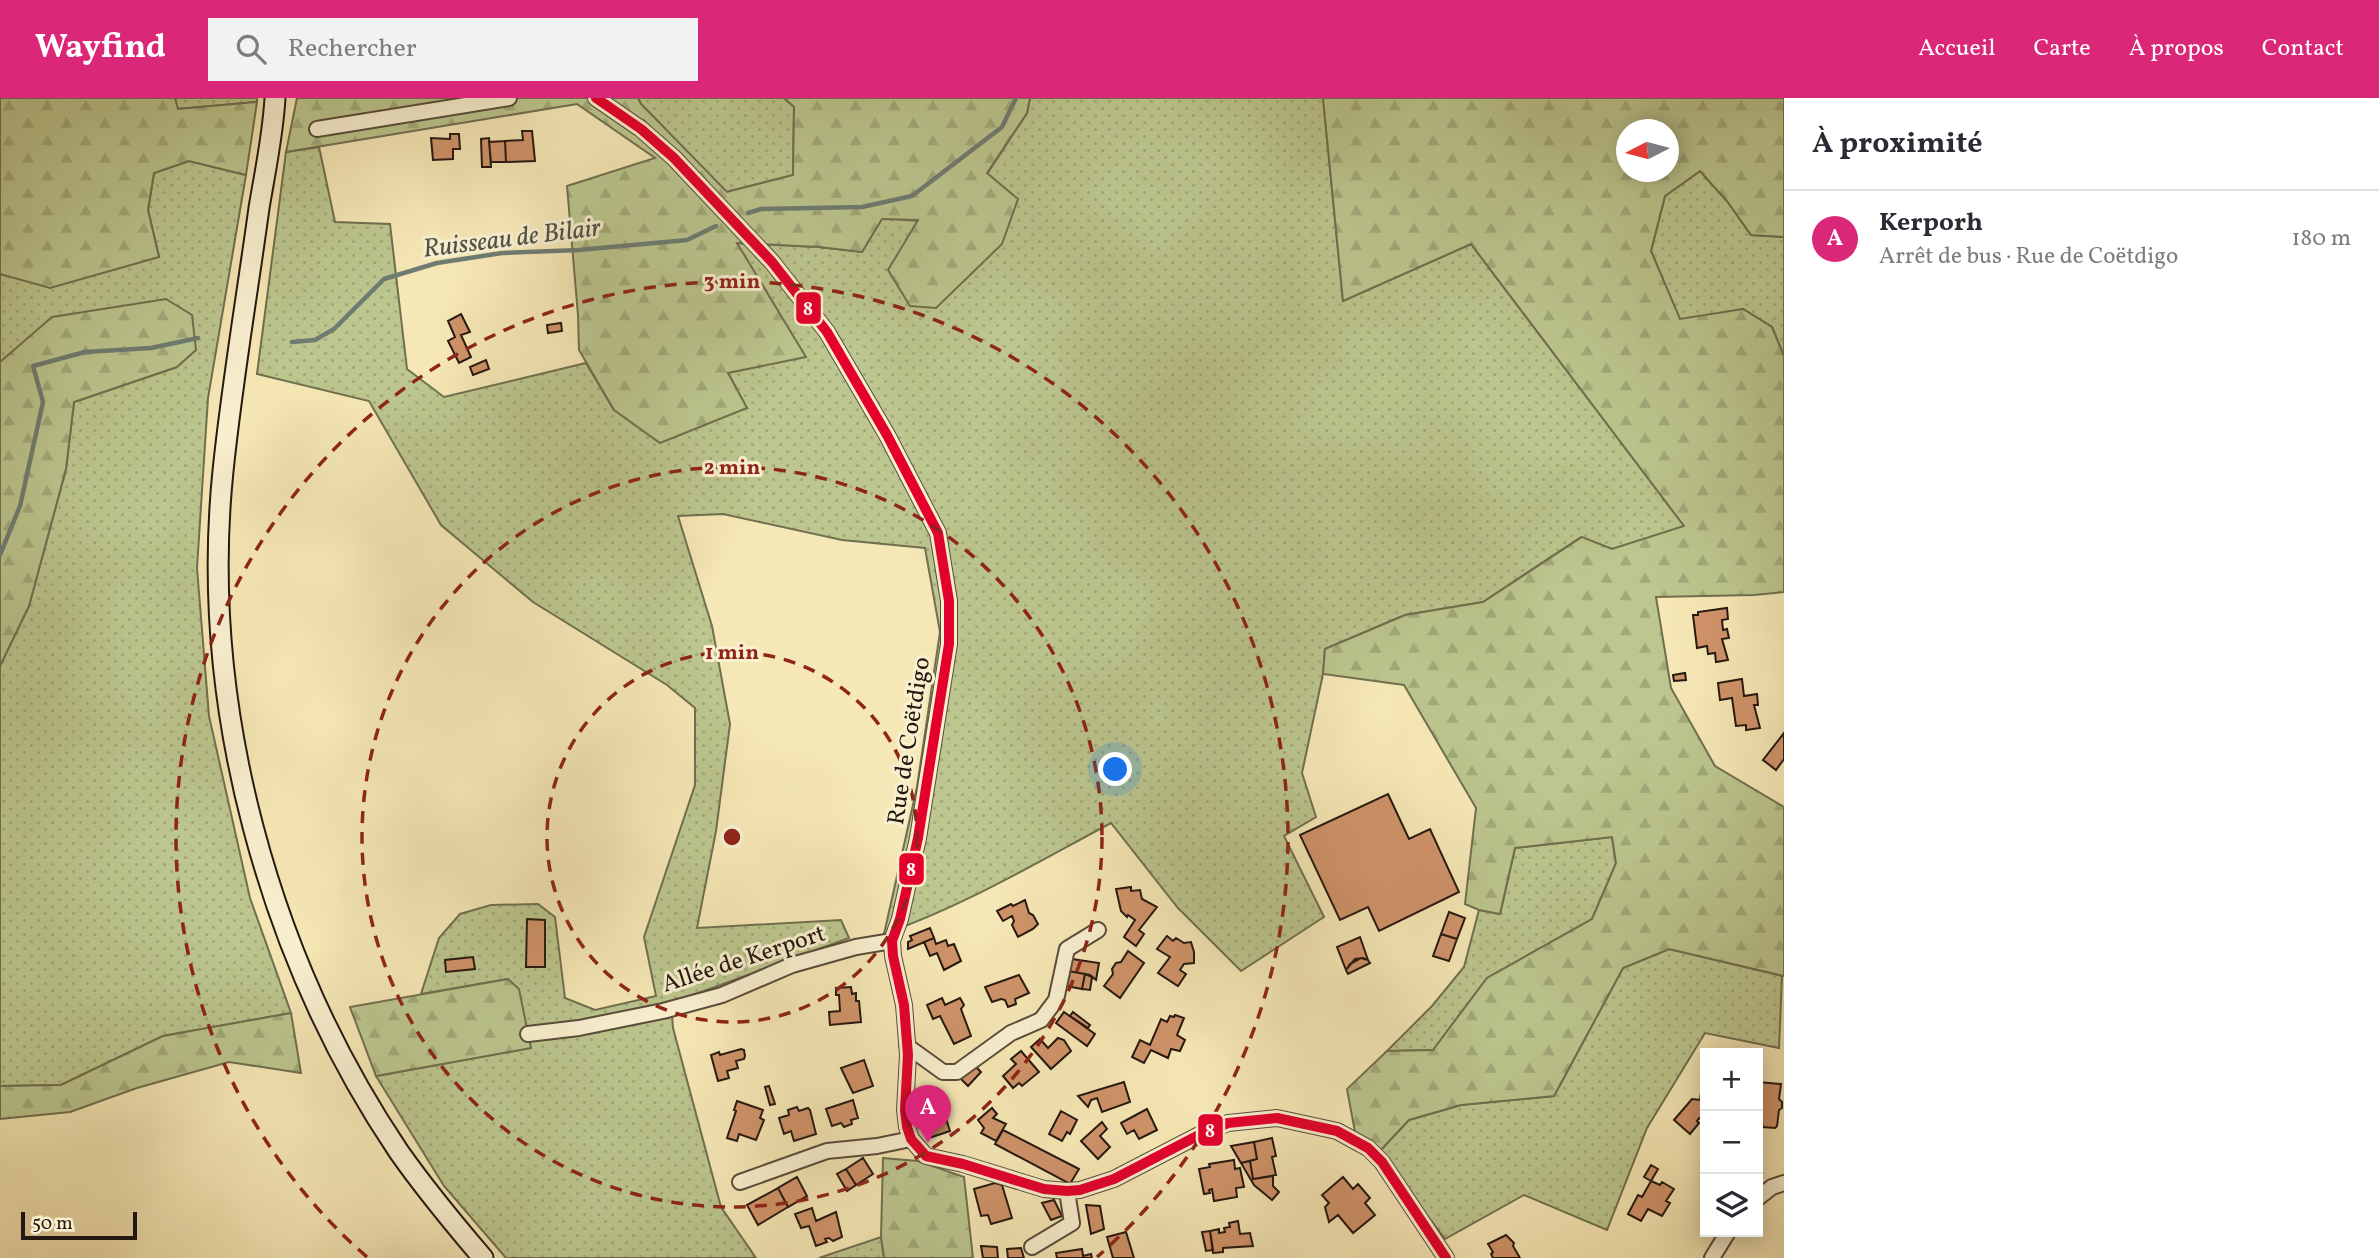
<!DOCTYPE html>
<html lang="fr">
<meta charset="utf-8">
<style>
body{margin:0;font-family:Vollkorn,serif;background:#f2f2f3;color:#2b2b33}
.controls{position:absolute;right:21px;bottom:21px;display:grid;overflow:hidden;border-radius:0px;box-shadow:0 4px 18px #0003}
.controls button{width:63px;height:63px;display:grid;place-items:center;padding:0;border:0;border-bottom:2px solid #e1e1e2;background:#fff;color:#2b2b33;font:35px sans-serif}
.compass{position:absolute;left:1616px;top:21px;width:63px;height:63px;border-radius:50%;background:#fff;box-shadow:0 4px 18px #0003;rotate:264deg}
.scale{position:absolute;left:21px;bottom:18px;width:116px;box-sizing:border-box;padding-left:7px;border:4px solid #251810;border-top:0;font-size:19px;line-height:24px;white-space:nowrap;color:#251810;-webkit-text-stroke:5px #f9f0d0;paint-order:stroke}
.you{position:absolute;left:1116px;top:672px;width:24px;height:24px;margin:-18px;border:5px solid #fff;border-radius:50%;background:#1a73e8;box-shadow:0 0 0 10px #1a73e833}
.badge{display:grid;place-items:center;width:46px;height:46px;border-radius:50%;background:#db2777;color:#fff;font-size:23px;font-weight:700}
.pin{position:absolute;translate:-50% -58px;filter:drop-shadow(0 2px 4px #0008)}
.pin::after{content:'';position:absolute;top:37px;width:24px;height:21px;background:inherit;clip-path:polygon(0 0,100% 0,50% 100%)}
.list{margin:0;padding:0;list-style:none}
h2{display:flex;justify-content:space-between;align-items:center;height:91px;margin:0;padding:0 28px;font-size:30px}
h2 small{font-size:23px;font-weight:400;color:#7c7c81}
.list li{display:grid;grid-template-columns:46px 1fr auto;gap:21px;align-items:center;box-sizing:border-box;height:98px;padding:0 28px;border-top:2px solid #e1e1e2}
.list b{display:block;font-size:26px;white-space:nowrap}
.list p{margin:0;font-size:23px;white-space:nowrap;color:#7c7c81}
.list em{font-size:23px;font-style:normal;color:#7c7c81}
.icon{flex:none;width:38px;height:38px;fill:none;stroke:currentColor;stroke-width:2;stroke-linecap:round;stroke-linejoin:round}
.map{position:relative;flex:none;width:1784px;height:1160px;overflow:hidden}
header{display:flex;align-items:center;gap:42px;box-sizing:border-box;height:98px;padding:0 35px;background:#db2777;color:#fff}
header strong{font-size:33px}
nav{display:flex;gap:38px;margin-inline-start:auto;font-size:24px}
.search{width:490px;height:63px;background:#f2f2f3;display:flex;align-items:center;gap:18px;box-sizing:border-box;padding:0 24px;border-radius:0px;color:#7c7c81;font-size:26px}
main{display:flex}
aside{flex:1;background:#fff}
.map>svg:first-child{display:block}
.grass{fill:url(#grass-dots);stroke:#706f4f;stroke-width:2}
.forest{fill:url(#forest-firs);stroke:#706f4f;stroke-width:2;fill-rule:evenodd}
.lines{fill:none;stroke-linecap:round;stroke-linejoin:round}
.stream{stroke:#6e7c72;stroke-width:4.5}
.building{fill:#d0936a;stroke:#251810;stroke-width:2}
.minor-casing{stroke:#594c3a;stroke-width:18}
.secondary-casing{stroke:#251810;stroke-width:23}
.minor{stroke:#f9f0d0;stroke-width:14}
.secondary{stroke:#f9f0d0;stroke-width:19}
.bus-1-casing{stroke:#f9f0d0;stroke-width:16}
.bus-1{stroke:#e4002b;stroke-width:10}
.ring{fill:none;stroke:#8f2418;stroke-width:3.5;stroke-dasharray:12 9}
.labels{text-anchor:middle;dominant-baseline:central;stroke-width:6;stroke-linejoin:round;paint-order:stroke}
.street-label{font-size:24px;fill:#251810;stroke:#f9f0d0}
.water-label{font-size:26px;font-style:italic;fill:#4f5249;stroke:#f9f0d0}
.centre{fill:#8f2418;stroke:#f9f0d0;stroke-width:3.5}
.ring-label{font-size:21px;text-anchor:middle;font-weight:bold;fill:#8f2418;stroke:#f9f0d0;stroke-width:6;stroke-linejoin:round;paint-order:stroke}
.line-badge{stroke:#f9f0d0;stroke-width:2.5}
.badge-label{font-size:19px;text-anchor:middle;font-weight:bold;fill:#fff}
</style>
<header>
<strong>Wayfind</strong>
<div class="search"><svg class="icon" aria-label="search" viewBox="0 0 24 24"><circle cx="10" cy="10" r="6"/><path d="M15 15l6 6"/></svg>Rechercher</div>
<nav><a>Accueil</a><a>Carte</a><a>À propos</a><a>Contact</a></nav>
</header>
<main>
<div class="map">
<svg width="1784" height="1160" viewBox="0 0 1784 1160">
<defs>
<pattern id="grass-dots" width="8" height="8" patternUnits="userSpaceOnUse" patternTransform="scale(1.75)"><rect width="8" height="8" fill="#bcc68e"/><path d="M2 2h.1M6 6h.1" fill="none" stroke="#a1a979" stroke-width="1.8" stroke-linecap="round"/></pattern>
<pattern id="forest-firs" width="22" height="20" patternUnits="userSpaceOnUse" patternTransform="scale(1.75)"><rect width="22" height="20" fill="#bcc68e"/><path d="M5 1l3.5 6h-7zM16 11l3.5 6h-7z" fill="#a1a979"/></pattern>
</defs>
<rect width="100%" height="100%" fill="#f6e8b6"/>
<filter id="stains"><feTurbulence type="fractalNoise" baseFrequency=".00286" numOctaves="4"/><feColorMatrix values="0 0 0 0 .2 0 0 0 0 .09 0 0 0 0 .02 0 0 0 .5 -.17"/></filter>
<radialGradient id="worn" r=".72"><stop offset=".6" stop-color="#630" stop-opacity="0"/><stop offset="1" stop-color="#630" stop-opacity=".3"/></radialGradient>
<!-- grass -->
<path class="grass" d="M175,0H257V4L177,11Z
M638,0H784L794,9L793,77L726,94L641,6Z
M1030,0H1323L1343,203L1471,146L1685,429L1612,451L1581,439L1483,504L1405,517L1325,551L1323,576L1302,675L1316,719L1284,738L1324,819L1241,873L1178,810L1111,725C1036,765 964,808 884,836L917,689L940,534L925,450L842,442L723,416L678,418L712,528L730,626L716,733L697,830L841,822L849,840L671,905L673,930L721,1109L756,1160H506L444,1088L376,978L531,950L508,881L421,896L439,840L460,816L491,807L538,806L555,819L565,900L595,912L656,898L644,839L695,687V610L667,587L533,504L441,427L369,303L257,276L286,54L319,49L335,124L390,126L407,271L444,299L586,265L614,312L747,310L728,275L737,145L819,149L862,154L882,120L918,123L987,76L1027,15Z
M189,63L246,77L208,300L197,470L209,618L250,800L291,915L163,938L61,987L0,988V568L29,508L66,371L74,304L177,269L0,264V176L10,179L159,159L148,112L154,75Z
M1700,73L1727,103L1751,137L1784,139V258L1772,229L1743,211L1680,222L1651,153L1665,98Z
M1612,739L1616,766L1592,821L1487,880L1433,952L1387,953L1432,908L1464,869L1479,812L1500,816L1515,750Z
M1669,851L1782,878L1779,950L1705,935L1647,1030L1607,1132L1524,1097L1445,1141L1379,1054L1409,1022L1461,1007L1554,998L1623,870Z
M881,1139L884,1160H819Z"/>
<!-- forest -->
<path class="forest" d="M0,0H175L178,11L257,4L246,77L189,63L154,75L148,112L159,159L50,190L0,176Z
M297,0H638L641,6L727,94L793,77L794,9L784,0H1030L1027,15L987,75L1018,101L1002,146L936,210L910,208L888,172L918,122L882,121L862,154L819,149L737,145L806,259L728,275L747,310L660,345L614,312L579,252L578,217L567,88L655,60L577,6L286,54Z
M1323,0H1784V139L1751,137L1727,103L1700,73L1665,98L1651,153L1680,221L1743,211L1772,229L1784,258V494L1754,497L1656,499L1671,590L1715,668L1784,709V878L1669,851L1623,870L1554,998L1461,1007L1409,1022L1379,1054L1355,1034L1347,991L1387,953L1433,952L1487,880L1592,821L1616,765L1612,739L1515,750L1500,816L1479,812L1465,806L1476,710L1404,587L1323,576L1325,551L1405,517L1483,504L1582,439L1612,451L1684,428L1471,146L1343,203ZM1626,32H1668V74H1626Z
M166,201L192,217L196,252L177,269L74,304L66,371L29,508L0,568V264L52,219Z
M508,881L519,891L531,950L376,978L350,909Z
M291,915L301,975L229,964L137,990L70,1014L0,1021V988L61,987L163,938Z
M883,1060L918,1063L964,1079L973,1160H884L881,1139Z"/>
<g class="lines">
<!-- stream -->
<path class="stream" d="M748,115L761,111L862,109L912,98L1002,29L1016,0
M292,244L315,242L334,231L384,181L437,165L502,155L579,152L687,142L716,128
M0,457L20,408L43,304L33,268L85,254L151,250L198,240"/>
</g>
<!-- building -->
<path class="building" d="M522,33H532L535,63L506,64L505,43L523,42Z
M450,36H459L460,51H453V61L433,62L431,40L450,41Z
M489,40L491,69H482L481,41Z
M505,43L506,64H491L489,44Z
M461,216L470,234L461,237L471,259L459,265L448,243L455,239L448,223Z
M561,225L562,233L548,235L547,227Z
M486,262L489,271L473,277L470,269Z
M1727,510L1728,521L1722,522L1723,532L1727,531L1729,540L1722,541L1728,562L1716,564L1715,555L1708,556L1707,548L1697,550L1693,517H1698V514Z
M1685,575L1686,582L1674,583L1673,577Z
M1742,581L1744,598L1757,596L1758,607H1754L1760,630L1746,632V627L1736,628L1732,600L1720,602L1718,585Z
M1784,635V661L1776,672L1763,662Z
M1388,696L1409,741L1430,731L1459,794L1379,833L1368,809L1340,822L1300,737Z
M1131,789V793L1140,792L1142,801L1157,809L1139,832L1144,836L1136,848L1124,839L1135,822L1128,817L1127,819L1121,813L1116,791Z
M1025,802L1029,815L1033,817L1038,826L1033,831L1018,839L1012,827L1014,823L1012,818L1003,823L997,813L1011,806L1013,808Z
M1449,814L1465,820L1457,841L1441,836Z
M527,821L545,822V869H526Z
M930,830L934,840L908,851V844L912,842L910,838Z
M1441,836L1457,841L1449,863L1433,858Z
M1167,838L1173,843L1176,840L1184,845L1191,844L1194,854V865L1184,866L1180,872L1186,876L1178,888L1158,875L1170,859L1157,851Z
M1360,839L1368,862L1363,860L1355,861L1346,872L1337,849Z
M934,840L936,846L946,842L948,848L954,846L961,863L944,872L937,855L930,858L924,844Z
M1128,853L1144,865L1120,900L1104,888L1113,876L1112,871L1116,865L1121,864Z
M473,859L475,871L446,874L445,862Z
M1361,860L1368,862L1370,865L1348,876L1346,872L1350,866Z
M1072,861L1099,865L1096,882L1090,877L1068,873Z
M1068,873L1085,876L1082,891L1066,888Z
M1085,876L1092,879L1090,892L1082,891Z
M1019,877L1029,895L1015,901L1016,906L1008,909L1005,902L1001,901L992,904L985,889Z
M851,889L852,896L856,895V903H859L861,924L830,927L829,914L840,913L839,897H836V890Z
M942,900L945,907L960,900L964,907L961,911L971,938L954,946L940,918L933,921L927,907Z
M1064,914L1095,936L1087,948L1056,925Z
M1073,914L1090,927L1088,930L1070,918Z
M1175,917L1184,920L1177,937L1185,942L1180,953L1171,951L1168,960L1151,952L1144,965L1132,959L1140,942L1150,947L1161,921L1167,924L1170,918L1174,919Z
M1058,940L1064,942L1071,953L1051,971L1031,949L1040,941L1048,950Z
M741,951L744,952L745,958L744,961L736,963L738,970L727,973L729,980L718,983L711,957L719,954L720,957Z
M1021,953L1039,974L1022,988L1019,985L1013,990L1003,978L1016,966L1011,961Z
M864,962L873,988L853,995L841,970Z
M974,967L981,974L968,988L961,981Z
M1124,984L1130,1004L1102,1014L1097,1000L1091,1002L1088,1009L1078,998Z
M1758,984L1781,986L1779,1001L1782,1004V1010L1779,1012L1777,1028L1775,1030L1763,1029L1761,1021L1758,1020L1760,998H1758Z
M1702,987L1705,988V1023L1699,1020L1697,1023L1699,1025L1690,1036L1674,1022L1692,1001L1700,1002Z
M769,988L775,1006L770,1007L765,989Z
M853,1002L858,1020L851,1022L852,1026L844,1029L841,1025L832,1028L826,1011Z
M940,1002L950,1033L929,1040L921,1016L929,1014L927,1006Z
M737,1003L763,1012L760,1020L764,1022L756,1042L739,1036L737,1043L727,1040L736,1013L734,1012Z
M797,1009L799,1013L808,1010L810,1012L816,1036L794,1043L791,1033L784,1036L779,1020L789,1017L788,1012Z
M992,1010L997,1016L993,1020L1006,1026L996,1043L981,1035L984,1030L978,1022Z
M1147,1011L1157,1032L1139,1041L1134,1032L1127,1036L1121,1025Z
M1061,1013L1077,1022L1070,1036L1067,1034L1062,1043L1049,1036Z
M1102,1024L1107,1031L1100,1038L1110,1049L1098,1061L1081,1043Z
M1003,1032L1079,1071L1070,1086L995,1046Z
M1272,1040L1276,1058L1272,1059L1276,1077L1253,1081L1250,1063L1257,1061L1254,1044Z
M1254,1044L1257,1061L1241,1065L1231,1048Z
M863,1060L873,1076L856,1087L846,1071Z
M1234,1062L1235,1071L1240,1070L1244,1089L1236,1090L1237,1099L1214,1103L1212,1091L1209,1092L1210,1095L1204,1096L1199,1071L1210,1069L1209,1066Z
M1250,1063L1253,1081L1273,1078V1088L1279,1094L1272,1102L1254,1087L1241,1065Z
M1651,1067L1658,1071L1651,1083L1644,1079Z
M846,1071L856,1087L847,1093L837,1076Z
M797,1079L807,1098L788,1109L778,1090Z
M1343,1079L1353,1091L1358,1086L1370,1100L1365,1105L1375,1117L1353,1135L1338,1117L1329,1124L1325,1109L1329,1105L1322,1097Z
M1651,1083L1660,1087L1662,1084L1674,1091L1666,1103L1670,1105L1662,1118L1648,1111L1641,1123L1628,1116L1638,1097L1642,1099Z
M995,1085L1002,1087L1012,1120L991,1126L988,1117L981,1118L974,1091Z
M778,1090L788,1109L758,1127L747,1107Z
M1054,1102L1062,1118L1051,1122L1042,1105Z
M1086,1107L1100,1108L1104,1131L1091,1136Z
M812,1110L816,1123L836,1114L842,1139L833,1143L829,1140L825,1141L827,1144L816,1148L809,1128L801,1130L795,1116Z
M1238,1123L1240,1136L1250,1135L1253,1148L1223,1150V1154L1213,1155L1210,1133L1219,1131V1135L1225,1134L1224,1130L1230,1129L1229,1125Z
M1210,1133L1213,1152L1206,1153L1202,1134Z
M1126,1134L1134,1160H1113L1107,1139Z
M1506,1137L1514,1145L1513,1148L1520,1160H1493L1491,1156L1493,1154L1488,1146Z
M981,1148L997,1149L998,1160H983Z
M1021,1150L1024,1160H1008L1007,1151Z
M1082,1151L1083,1158L1091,1156L1092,1160H1057L1056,1155Z"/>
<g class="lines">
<!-- minor casing -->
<g class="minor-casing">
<path id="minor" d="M596,0L641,31L674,60L772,164L827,234L887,337L938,435L949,503V546L918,740L900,821L892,843L893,858L904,907L908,957L905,1012L907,1029L911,1041L926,1058L963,1066L1044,1091L1067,1093L1080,1092L1114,1081L1201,1036L1228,1025L1277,1020L1337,1033L1368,1050L1382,1064L1446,1160
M317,31L509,0
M528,936L579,930L663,913L722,897L792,867L856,849L892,843
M907,948L943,974H957L1011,935L1041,922L1056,902L1067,851L1098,832
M740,1084L827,1053L877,1048L911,1041
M1758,1100L1772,1089L1784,1085
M1032,1149L1072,1125L1067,1093
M1712,1160L1728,1134"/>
</g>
<!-- secondary casing -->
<g class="secondary-casing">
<path id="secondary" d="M275,0C273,37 265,74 259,110C247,198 232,285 223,373C199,606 268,860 399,1054C425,1091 454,1126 483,1160"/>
</g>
<!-- minor -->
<use href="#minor" class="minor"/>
<!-- secondary -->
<use href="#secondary" class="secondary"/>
<!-- bus-1 casing -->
<g class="bus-1-casing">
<path id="bus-1" d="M596,0L641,31L674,60L772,164L827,234L887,337L938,435L949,503V546L918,740L900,821L892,843L893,858L904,907L908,957L905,1012L907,1029L911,1041L926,1058L963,1066L1044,1091L1067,1093L1080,1092L1114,1081L1201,1036L1228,1025L1277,1020L1337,1033L1368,1050L1382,1064L1446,1160"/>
</g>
<!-- bus-1 -->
<use href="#bus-1" class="bus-1"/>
</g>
<!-- distance rings -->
<g class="ring">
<circle cx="732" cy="739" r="185"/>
<circle cx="732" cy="739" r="370"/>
<path d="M367 1159A556 556 0 1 1 1097 1159"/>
</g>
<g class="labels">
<!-- street labels -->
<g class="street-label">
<text transform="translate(910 643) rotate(-81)">Rue de Coëtdigo</text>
<text transform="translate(744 862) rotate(-18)">Allée de Kerport</text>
</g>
<!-- water labels -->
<g class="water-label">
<text transform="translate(512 141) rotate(-7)">Ruisseau de Bilair</text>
</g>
</g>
<circle cx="732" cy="739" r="10" class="centre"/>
<g class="ring-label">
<text x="732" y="190">3 min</text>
<text x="732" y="376">2 min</text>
<text x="732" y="561">1 min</text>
</g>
<g class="line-badge">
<rect x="795" y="193" width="27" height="34" rx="7" fill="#e4002b"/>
<rect x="898" y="754" width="27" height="34" rx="7" fill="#e4002b"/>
<rect x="1197" y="1015" width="27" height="34" rx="7" fill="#e4002b"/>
</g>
<g class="badge-label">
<text x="808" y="217">8</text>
<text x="911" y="778">8</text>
<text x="1210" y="1039">8</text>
</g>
<rect width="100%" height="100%" filter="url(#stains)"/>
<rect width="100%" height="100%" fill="url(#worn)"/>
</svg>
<div class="controls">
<button>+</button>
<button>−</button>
<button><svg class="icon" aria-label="layers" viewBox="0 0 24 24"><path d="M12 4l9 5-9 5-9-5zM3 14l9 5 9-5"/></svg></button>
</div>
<svg class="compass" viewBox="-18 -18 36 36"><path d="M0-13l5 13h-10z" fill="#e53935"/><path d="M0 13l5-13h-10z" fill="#7c7c81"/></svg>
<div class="scale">50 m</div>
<div class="you"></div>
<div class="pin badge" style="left:928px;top:1045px">A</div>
</div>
<aside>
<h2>À proximité<small></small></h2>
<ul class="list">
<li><span class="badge">A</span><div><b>Kerporh</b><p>Arrêt de bus · Rue de Coëtdigo</p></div><em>180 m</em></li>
</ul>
</aside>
</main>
